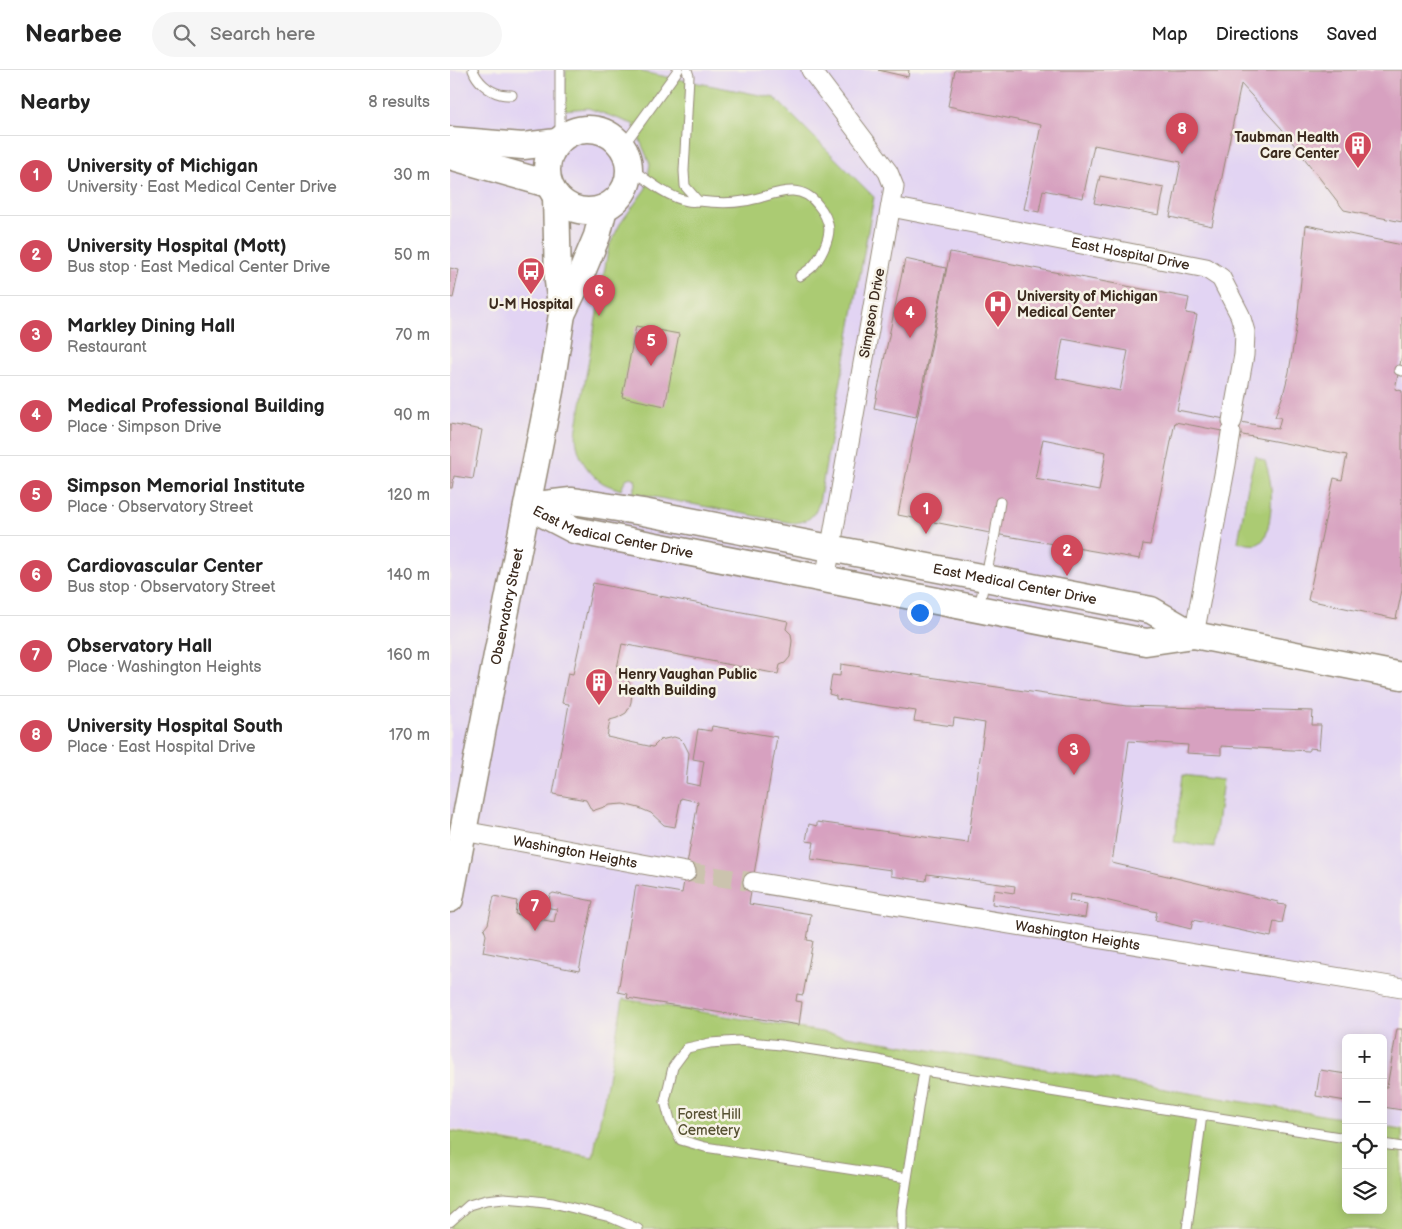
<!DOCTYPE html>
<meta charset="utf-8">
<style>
body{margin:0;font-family:"Balsamiq Sans",sans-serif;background:#f6f6f6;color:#222}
.controls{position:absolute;right:15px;bottom:15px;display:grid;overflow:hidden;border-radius:8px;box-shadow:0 2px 12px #0003}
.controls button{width:45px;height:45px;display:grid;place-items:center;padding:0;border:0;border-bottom:1px solid #e0e0e0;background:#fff;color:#222;font:25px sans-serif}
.you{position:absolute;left:469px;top:542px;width:18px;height:18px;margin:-12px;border:4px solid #fff;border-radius:50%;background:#1a73e8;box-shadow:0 0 0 8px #1a73e833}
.badge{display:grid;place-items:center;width:32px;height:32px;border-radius:50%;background:#d1495b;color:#fff;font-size:16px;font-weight:700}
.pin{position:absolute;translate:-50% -41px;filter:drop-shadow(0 1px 2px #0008)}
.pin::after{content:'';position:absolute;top:26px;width:18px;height:15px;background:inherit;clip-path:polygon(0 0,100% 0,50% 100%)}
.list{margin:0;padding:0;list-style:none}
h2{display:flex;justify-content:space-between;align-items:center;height:65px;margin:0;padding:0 20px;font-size:21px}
h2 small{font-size:16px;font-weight:400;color:#767676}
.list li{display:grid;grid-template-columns:32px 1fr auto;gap:15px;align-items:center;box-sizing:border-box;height:80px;padding:0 20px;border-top:1px solid #e0e0e0}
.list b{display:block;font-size:19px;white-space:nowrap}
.list p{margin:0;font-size:16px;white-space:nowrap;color:#767676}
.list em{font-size:16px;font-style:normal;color:#767676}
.icon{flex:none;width:28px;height:28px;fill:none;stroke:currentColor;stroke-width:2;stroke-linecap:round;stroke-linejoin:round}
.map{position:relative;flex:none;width:952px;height:1159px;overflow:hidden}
header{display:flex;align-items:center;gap:30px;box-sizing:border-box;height:70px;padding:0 25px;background:#fff;border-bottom:1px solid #e0e0e0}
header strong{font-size:24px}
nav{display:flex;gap:28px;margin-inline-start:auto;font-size:18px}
.search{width:350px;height:45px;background:#f6f6f6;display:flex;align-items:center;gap:12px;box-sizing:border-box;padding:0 18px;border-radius:28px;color:#767676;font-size:19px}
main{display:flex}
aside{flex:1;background:#fff}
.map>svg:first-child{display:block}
.built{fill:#e2d4f3}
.green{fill:#abcb73;stroke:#737a48}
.building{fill:#d7a1c0;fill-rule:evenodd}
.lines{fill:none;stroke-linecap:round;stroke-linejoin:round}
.street-tunnel{stroke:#cbc3ae;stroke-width:19;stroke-dasharray:19 9;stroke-linecap:butt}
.lane-casing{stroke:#958a78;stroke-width:11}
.street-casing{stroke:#958a78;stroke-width:21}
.secondary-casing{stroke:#958a78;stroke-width:29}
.lane{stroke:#fff;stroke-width:9}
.street{stroke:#fff;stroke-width:19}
.secondary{stroke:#fff;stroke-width:26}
.labels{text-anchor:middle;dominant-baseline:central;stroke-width:5;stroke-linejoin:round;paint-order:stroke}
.poi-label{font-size:14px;font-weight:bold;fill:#3b2a1e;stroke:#f7f3e8;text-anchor:start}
.street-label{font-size:14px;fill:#3b2a1e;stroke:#f7f3e8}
.park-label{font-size:14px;fill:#575233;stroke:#f7f3e8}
</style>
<header>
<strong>Nearbee</strong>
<div class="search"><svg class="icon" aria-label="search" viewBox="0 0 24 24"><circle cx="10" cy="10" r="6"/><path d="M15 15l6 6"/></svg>Search here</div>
<nav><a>Map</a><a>Directions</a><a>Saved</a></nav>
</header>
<main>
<aside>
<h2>Nearby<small>8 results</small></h2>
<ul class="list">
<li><span class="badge">1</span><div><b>University of Michigan</b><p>University · East Medical Center Drive</p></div><em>30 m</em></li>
<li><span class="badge">2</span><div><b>University Hospital (Mott)</b><p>Bus stop · East Medical Center Drive</p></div><em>50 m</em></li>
<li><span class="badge">3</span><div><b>Markley Dining Hall</b><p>Restaurant</p></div><em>70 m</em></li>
<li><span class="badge">4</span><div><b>Medical Professional Building</b><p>Place · Simpson Drive</p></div><em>90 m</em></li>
<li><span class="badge">5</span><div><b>Simpson Memorial Institute</b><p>Place · Observatory Street</p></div><em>120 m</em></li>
<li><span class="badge">6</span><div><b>Cardiovascular Center</b><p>Bus stop · Observatory Street</p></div><em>140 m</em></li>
<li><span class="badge">7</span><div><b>Observatory Hall</b><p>Place · Washington Heights</p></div><em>160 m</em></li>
<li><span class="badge">8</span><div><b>University Hospital South</b><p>Place · East Hospital Drive</p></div><em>170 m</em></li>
</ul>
</aside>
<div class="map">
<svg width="952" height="1159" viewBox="0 0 952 1159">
<rect width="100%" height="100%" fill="#f7f3e8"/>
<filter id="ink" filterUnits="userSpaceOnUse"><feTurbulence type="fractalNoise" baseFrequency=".02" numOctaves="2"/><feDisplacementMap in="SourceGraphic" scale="10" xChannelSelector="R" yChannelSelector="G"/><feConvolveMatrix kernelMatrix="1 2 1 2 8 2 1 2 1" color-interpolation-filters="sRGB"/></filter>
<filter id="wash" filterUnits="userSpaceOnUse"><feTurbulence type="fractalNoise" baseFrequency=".0096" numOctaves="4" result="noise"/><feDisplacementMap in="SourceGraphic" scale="20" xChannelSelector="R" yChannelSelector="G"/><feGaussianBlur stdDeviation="1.12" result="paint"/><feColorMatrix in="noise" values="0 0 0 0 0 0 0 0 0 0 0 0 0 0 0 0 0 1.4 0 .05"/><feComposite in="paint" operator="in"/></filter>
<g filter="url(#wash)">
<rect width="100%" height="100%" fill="#efe9d2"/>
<!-- built -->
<path class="built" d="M0,0H952V1058L933,1055V968H896V1048L173,928L142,1086L0,1059Z"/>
<!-- green -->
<path class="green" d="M116,0H190L192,2L325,28L424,127L369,433C364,447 358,452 343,453L183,423L186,414L185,409L181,407L176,409L171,420C166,418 158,416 153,413C140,405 129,390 127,374C125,367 127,358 128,351L157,186L160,174L170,154L196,118L200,94L183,54L138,38L114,40Z
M805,386L815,391C823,413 823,435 818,458C816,463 816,468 811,472C805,477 795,473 788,472L799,410Z
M733,705L773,710L764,777L724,772Z
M173,929L896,1049V1140H933V1056L952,1059V1159H0V1061L143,1087Z"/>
<g id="blocks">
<!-- building -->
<path class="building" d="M428,0H459L458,7Z
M505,0H952V152L894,140L832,59L791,14L762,156L720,147L731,92L644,75L633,128L593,120L589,142L574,139L591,55L498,36Z
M650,106L714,118L709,145L644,133Z
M856,155L952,175V285L945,319L952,321V520L946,549L858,530L884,408L892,410L897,385L725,352L700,475L693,474L690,489L545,464L448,445L500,182L739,228L736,243L747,245L727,340L828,359L831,347H825L833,325L839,302L847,253ZM613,269L678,281L670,321L606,308ZM593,369L656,382L649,421L585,409Z
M455,189L496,198L466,347L424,338Z
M0,198L9,200L3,228L0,227Z
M186,256L229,264L215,336L172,327Z
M0,354L32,360L23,409L4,406L2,418H0Z
M143,513L338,551L336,559L341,564L342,571L340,587L335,593L330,595L328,604L172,574L166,603L175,608L179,612L182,620L181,632L179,638L176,643L167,648L160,650L157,667L203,677L210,670L224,667L230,669L234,673L239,683L236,713L250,716L254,691L243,689L248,659L261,661L262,656L327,667L299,834L361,844L357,870L363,871L353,925L347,924L346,931L352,932L349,955L177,928L178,924L168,922L186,815L232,823L248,732L231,728L225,757L214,755L201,743L189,738L173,734L160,735L142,741L136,730L103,724L119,634L112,633L118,603L123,604Z
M391,594L676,636L863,641L862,655H871L869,679L859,678V681L771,676V685L737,683L738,675L679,671L662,793L828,832L827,834L836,835L832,853L824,851L821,867L743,850L741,859L705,850L707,842L646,828L620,824L619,831L637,834L635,848L542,834L544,820L564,823L565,816L477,804L476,811L441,806V800L361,789L364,772L356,771L359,754L367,756V752L518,773L535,653L504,648L503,656L464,651L466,641L386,629V626L379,624L382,605L390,606Z
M103,823L143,831L129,901L33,882L36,865L34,859L38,854L44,826L67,831L65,844L104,852L107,839L100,838L98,835L100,825Z
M947,959H952V1040L933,1037V1017H937Z
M870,1000L896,1004V1031L866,1026Z"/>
</g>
</g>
<g filter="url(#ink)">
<use href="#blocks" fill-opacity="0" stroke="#958a78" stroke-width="1"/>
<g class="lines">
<!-- street-tunnel -->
<path class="street-tunnel" d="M236,802L303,812"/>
<!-- lane casing -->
<g class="lane-casing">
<path id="lane" d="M23,0C27,11 38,21 50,24C53,25 58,25 62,25
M110,0V69
M237,0L239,6L234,101L235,116L248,131
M173,76L228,0
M179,97C194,108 218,128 238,131C241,132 245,131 249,131C265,133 279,134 294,131C320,128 347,108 368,135C374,142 378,150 379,159C379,171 370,189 362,197C359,200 354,203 350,206
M949,300L952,301
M529,537L545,464L550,432
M933,1074L952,1077
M457,1108L255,1077L231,1070L220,1050L215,1031L223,997L237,978L260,973L289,971L331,975L429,990L474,1001L896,1068
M0,1152L19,1135L36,1130L54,1128L78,1130L103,1133L160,1147L188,1159
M452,1159V1140L474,1001
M737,1159L752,1045"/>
</g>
<!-- street casing -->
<g class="street-casing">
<g id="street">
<path d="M361,0L438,102L444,117L375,510"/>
<path id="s1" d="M441,137L756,198L771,208L790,245L795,262L794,285L782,351"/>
<path d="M744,565L776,394L781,363"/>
<path id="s2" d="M13,761L236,802"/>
<path id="s3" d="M303,812L952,918"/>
</g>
</g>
<!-- secondary casing -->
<g class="secondary-casing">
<g id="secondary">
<circle cx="138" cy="100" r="41"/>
<path d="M0,70L73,76L107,72"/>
<path d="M0,86L98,114"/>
<path d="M112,244L129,209L147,166L154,138"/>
<path id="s4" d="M78,436L121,431L129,432L193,442L701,540L744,565L952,606"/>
<path id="s5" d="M78,436L124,460L696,572L744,565"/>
<path id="s6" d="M0,829L47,585L100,321L112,244L108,211L106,126"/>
</g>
</g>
<!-- lane -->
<use href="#lane" class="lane"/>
<!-- street -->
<use href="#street" class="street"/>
<!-- secondary -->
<use href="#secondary" class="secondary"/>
</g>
</g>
<!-- icons -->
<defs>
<g id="building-pin" transform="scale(1.4375)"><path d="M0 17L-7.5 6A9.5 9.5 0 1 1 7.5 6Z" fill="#d1495b" stroke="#f7f3e8"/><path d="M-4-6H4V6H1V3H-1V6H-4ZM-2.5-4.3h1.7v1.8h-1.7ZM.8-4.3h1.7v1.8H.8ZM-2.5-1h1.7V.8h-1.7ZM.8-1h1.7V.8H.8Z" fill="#fff"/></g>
<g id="bus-pin" transform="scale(1.4375)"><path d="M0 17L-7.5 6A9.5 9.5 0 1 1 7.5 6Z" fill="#d1495b" stroke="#f7f3e8"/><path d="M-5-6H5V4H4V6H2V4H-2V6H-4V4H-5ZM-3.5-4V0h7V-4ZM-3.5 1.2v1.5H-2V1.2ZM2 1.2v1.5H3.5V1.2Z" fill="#fff"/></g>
<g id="hospital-pin" transform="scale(1.4375)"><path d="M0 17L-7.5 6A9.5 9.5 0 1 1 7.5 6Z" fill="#d1495b" stroke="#f7f3e8"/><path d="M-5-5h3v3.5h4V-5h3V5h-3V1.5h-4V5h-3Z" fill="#fff"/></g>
</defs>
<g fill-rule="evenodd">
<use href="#building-pin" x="908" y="75"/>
<use href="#bus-pin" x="81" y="201"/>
<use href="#hospital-pin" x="548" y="234"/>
<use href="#building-pin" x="149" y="612"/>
</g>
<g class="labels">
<!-- poi labels -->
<g class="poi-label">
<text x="889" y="67" text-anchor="end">Taubman Health<tspan x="889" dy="16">Care Center</tspan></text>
<text x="567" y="226">University of Michigan<tspan x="567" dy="16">Medical Center</tspan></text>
<text x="81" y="234" text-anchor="middle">U-M Hospital</text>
<text x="168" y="604">Henry Vaughan Public<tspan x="168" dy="16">Health Building</tspan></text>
</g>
<!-- street labels -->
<g class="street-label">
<text stroke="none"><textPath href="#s1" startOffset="244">East Hospital Drive</textPath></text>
<text transform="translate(422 243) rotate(-80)">Simpson Drive</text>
<text stroke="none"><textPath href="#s5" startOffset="90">East Medical Center Drive</textPath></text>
<text stroke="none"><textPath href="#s4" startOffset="495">East Medical Center Drive</textPath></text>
<text stroke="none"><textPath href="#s6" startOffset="298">Observatory Street</textPath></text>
<text stroke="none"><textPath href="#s2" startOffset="114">Washington Heights</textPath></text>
<text stroke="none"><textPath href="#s3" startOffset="329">Washington Heights</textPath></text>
</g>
<!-- park labels -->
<g class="park-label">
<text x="259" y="1044">Forest Hill<tspan x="259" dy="16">Cemetery</tspan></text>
</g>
</g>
</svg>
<div class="controls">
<button>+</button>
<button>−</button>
<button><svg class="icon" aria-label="locate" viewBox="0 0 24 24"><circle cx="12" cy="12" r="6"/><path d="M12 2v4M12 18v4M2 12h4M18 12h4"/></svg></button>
<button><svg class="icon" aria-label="layers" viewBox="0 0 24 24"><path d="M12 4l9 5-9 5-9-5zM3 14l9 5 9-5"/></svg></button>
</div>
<div class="you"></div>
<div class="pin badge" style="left:476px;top:464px">1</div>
<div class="pin badge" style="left:617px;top:506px">2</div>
<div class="pin badge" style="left:624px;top:705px">3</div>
<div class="pin badge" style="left:460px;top:268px">4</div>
<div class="pin badge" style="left:201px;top:296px">5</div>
<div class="pin badge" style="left:149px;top:246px">6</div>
<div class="pin badge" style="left:85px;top:861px">7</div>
<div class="pin badge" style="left:732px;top:84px">8</div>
</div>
</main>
